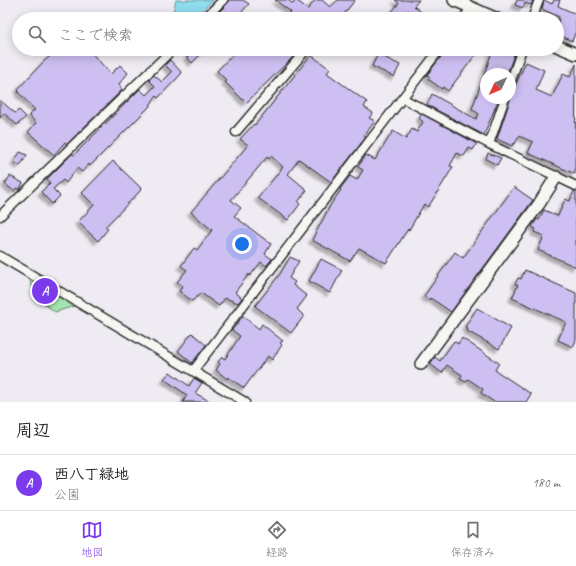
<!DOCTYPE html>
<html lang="ja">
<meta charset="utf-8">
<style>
body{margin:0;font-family:Caveat,"Klee One",sans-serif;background:#f6f6f6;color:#202124}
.compass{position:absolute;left:480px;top:68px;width:36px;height:36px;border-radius:50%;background:#fff;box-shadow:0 2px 10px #0003;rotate:226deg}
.you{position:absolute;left:242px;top:244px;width:14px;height:14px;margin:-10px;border:3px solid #fff;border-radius:50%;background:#1a73e8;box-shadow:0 0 0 6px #1a73e833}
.badge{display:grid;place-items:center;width:26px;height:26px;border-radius:50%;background:#7c3aed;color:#fff;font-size:13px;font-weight:700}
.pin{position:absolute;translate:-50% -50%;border:2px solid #fff;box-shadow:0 1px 4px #0006}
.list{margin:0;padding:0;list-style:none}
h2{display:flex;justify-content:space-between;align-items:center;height:52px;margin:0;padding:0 16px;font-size:17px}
h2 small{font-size:13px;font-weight:400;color:#757577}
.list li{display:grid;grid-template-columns:26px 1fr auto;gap:12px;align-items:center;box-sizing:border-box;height:56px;padding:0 16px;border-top:1px solid #e0e0e0}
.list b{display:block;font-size:15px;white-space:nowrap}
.list p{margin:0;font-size:13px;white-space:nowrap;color:#757577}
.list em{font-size:13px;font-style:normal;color:#757577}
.icon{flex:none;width:22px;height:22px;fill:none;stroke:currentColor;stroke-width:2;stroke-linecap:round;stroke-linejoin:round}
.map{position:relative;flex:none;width:576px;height:402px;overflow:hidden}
.search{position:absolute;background:#fff;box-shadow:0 2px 10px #0003;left:12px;right:12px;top:12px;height:44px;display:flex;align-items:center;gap:10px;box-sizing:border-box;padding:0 14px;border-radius:22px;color:#757577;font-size:15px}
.sheet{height:108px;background:#fff}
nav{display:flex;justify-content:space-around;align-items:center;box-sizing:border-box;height:56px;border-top:1px solid #e0e0e0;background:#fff;font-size:11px;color:#757577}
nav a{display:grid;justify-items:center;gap:2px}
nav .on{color:#7c3aed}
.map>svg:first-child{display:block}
.green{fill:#a2e5af;stroke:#66886d}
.water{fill:#8fdcef;stroke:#6795a1}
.building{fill:#cdbff1;stroke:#2b2b2b;filter:url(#shadow)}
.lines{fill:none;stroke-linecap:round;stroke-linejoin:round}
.street-casing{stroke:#2b2b2b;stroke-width:11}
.secondary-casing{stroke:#2b2b2b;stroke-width:14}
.street{stroke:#f6f6f2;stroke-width:8}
.secondary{stroke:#f6f6f2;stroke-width:11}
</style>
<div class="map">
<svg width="576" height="402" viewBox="0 0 576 402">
<defs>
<filter id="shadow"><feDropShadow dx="-3.5" dy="3.5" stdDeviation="1" flood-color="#0004"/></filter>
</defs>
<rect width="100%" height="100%" fill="#eeebf2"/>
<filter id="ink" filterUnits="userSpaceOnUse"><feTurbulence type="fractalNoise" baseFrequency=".025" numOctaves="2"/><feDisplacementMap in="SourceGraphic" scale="8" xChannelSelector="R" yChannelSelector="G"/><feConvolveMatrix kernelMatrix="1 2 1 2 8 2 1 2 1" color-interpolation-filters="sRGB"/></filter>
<g filter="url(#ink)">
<!-- green -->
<path class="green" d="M34,277L78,305L55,312L38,299L30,282Z"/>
<!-- water -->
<path class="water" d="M176,0H213L193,19H171Z"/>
<!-- building -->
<path class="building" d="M228,0H243L249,4L237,17L232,14L228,19H212L227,4Z
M275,0H288L293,4L296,0L308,9L315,0H322L330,7L338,0H355L340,19H324L318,14L315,19H285L291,12Z
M395,0H419L414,6L430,19H419L408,10L399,19H386L399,3Z
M517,0H533L531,5L525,3L523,8L515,5Z
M544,0L552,4L554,0H560L558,6L576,14V31L572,41L557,34L559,17L542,9Z
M59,49H88L111,74L120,65L128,73L119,84L122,90L67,144L65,142L54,155L28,132L36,123L29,115L35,110L18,92L19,91L18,89L44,61Z
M184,49H206L192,63L187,57L190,54Z
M238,49H267L273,55L279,49H286L293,57L246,103L225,82L227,81L217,71Z
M447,49H480L448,91L443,87L442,89L428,79L430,77L427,75Z
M493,49H516L507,74H486V98H499L484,135L427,105L432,94L476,119L479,114L472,109Z
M378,54L400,65L394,77L372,66Z
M311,55L330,69L327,73L367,102L364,107L373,113L369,118L375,121L364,136L366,137L331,182L299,159L288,174L307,190L298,202L300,204L288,220L258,198L283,167L271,156L269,159L267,157L231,200L241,208L234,216L271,244L265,254L272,259L266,266L261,262L250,276L249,274L235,292L242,298L238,303L225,298L219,306L201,293L192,301L179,291L183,286L177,282L187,270L181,266L194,248L197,250L212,230L191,212L248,145L240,139L254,124L255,125Z
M170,60L182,73L158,98L156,96L149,107L90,166L89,164L82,172L77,168L66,183L63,180L53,189L60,196L52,204L41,192L50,183L47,179L72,154L74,155L140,89L146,95L155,86L149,80L154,75L162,82L172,72L165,65Z
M526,62L544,70L536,90L552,97L563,74L570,77L576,64L575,174L528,153L533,142L519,136L515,144L514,143L512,146L497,139L510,100V92L512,93Z
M0,100L15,113L19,110L26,117L17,125L4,113L0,118Z
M422,114L475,143L476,145L473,150L469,148L464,156L457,153L450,166L453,167L432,201L428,207L424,204L409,230L408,229L386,263L359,248L350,261L312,240L331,204L341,190L340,189L350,176L357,180L363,170L358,167L366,155L375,160L393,131L406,139L412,129L417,132L423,122L419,118Z
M20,152L27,155L20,166L14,162Z
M488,153L501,158L497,165L486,159Z
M113,161L142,189L105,227L108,229L98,241L78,222L94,205L82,193Z
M10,176L23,183L19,190L16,188L14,191L5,184Z
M514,187L533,200L451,312L438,303L430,298L429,300L424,296L455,252L463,258Z
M574,191H576V267L538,250L544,236L534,232L536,229L532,227L537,219L539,220L544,210L558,216L565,199L570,201Z
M290,257L299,261L289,278L295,282L293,285L307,296L297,309L304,316L291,333L255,306L280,274Z
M321,259L342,270L330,293L309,281Z
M525,270L576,293V340L573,347L558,340L566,322L512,298L518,285L515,284L518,278L521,279Z
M477,308L511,328L499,349L467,331L468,329L465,327Z
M243,316L259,329L262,324L283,341L280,343L282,345L272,360L268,356L244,388L228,377L227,379L216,370L220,364L218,362L222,357L225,359L240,336L232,330Z
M192,333L206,345L192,363L178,351Z
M462,338L499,363L495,370L531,394L526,402H494L481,393L483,389L468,379L466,382L460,379L462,375L447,365L442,373L430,364L435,357L440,361L454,341L458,344Z
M170,372L189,386L194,378L202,383L195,393L211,402H183L187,395L164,379Z"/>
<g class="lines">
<!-- street casing -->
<g class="street-casing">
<path id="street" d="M204,19L223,0
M463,19L471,8
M532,19L539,0
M510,83L522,49
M505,98L489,144L576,186
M404,99L489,144
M236,132L306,50
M0,216L173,49
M0,256L245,402
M193,371L440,49"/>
</g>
<!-- secondary casing -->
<g class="secondary-casing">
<path id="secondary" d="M454,0L497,19
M557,46L576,54
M421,364L539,204L556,177"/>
</g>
<!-- street -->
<use href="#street" class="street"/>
<!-- secondary -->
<use href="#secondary" class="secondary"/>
</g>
</g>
</svg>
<svg class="compass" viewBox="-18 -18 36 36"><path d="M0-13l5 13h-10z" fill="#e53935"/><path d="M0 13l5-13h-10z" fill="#757577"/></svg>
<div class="you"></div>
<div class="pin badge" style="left:45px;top:291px">A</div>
<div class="search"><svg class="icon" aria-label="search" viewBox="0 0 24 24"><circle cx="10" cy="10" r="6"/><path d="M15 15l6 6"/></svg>ここで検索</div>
</div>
<section class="sheet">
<h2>周辺<small></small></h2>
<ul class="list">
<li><span class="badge">A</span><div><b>西八丁緑地</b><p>公園</p></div><em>180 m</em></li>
</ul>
</section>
<nav>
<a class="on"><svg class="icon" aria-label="map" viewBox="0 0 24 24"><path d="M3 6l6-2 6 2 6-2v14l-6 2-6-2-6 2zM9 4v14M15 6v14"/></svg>地図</a>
<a><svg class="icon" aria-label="directions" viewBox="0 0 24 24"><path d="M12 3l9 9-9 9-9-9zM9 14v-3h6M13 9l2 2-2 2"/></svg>経路</a>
<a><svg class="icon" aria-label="saved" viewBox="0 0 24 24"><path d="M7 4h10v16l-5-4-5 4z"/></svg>保存済み</a>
</nav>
